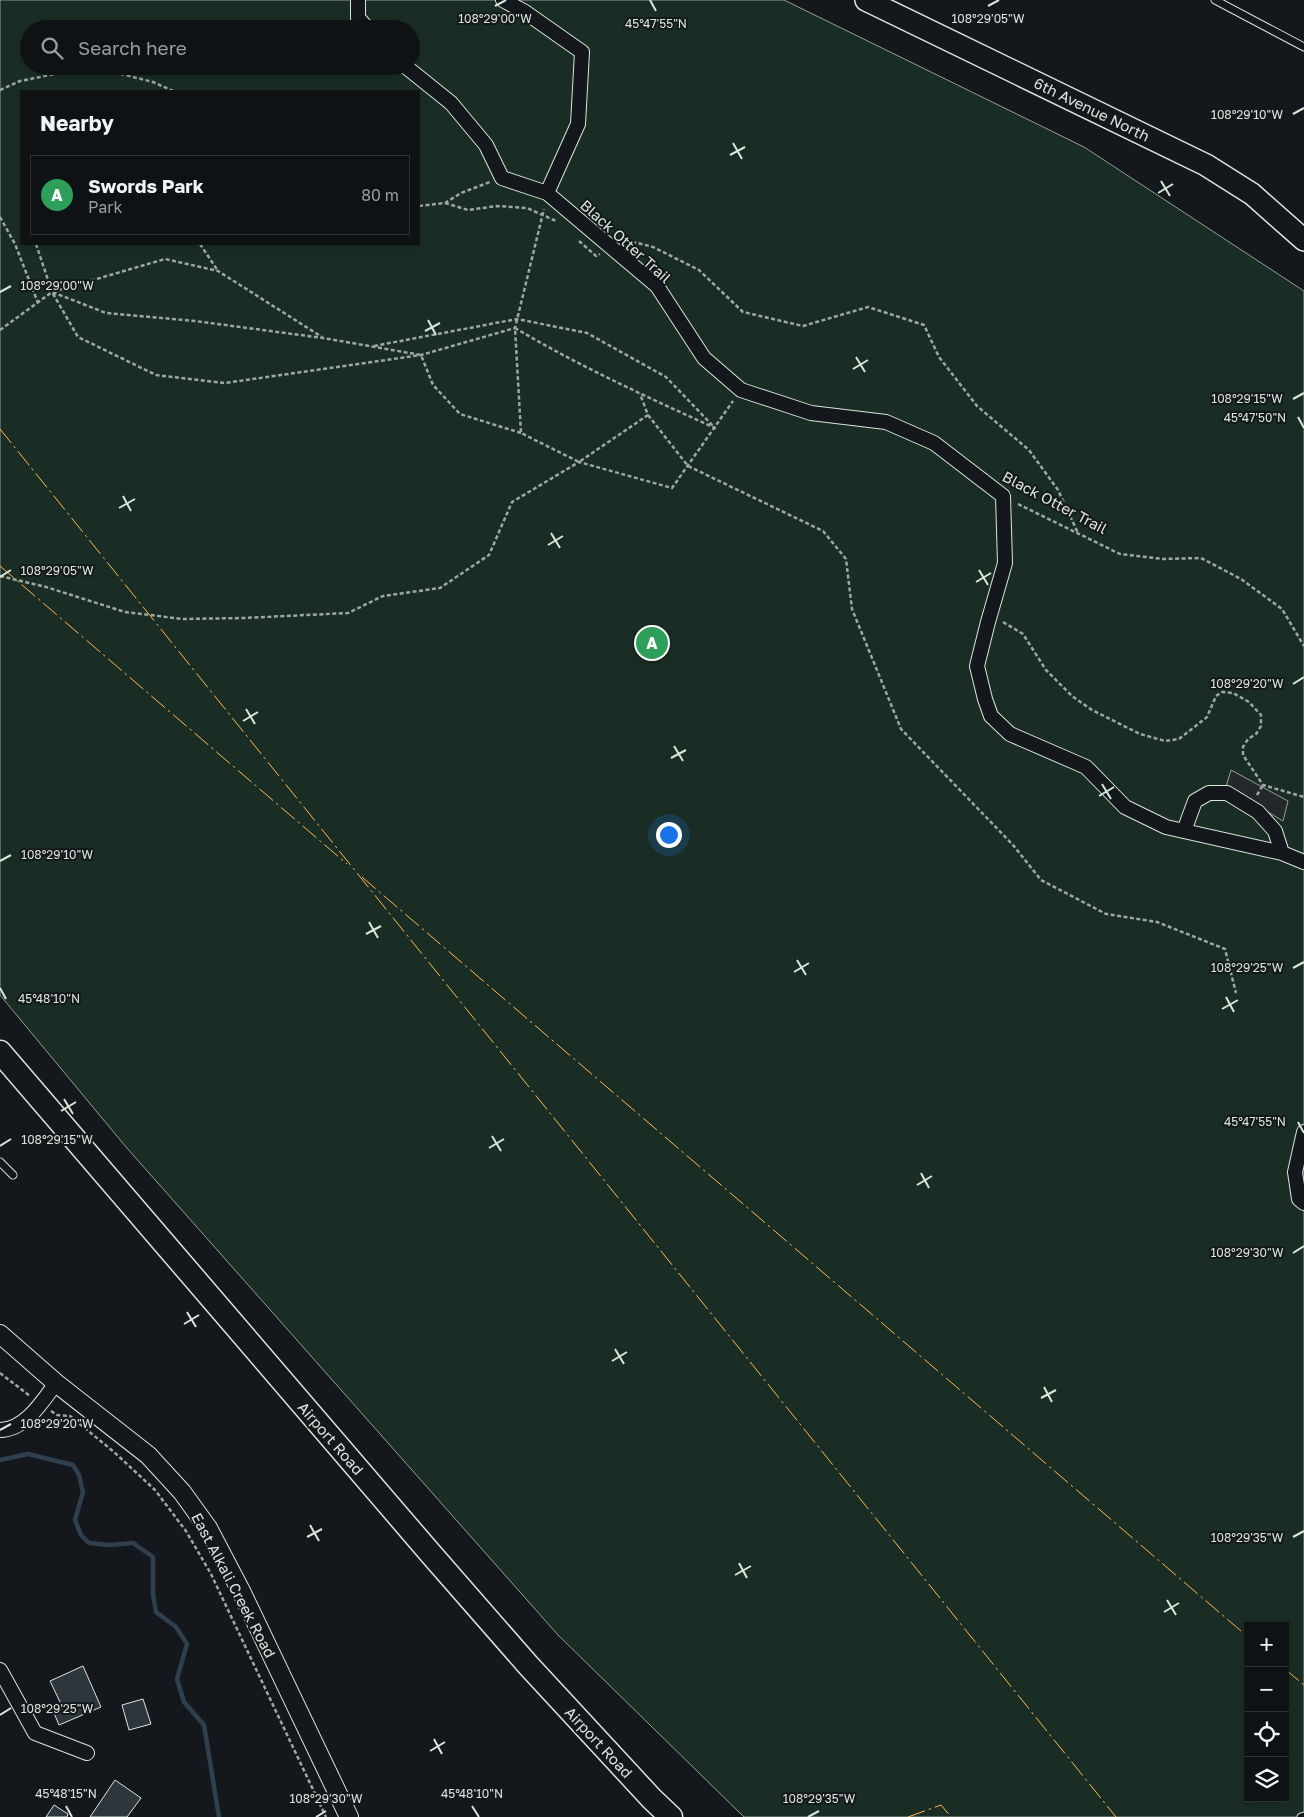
<!DOCTYPE html>
<meta charset="utf-8">
<style>
body{margin:0;font-family:"Golos Text",sans-serif;background:#1d2022;color:#f1f3f6}
.controls{position:absolute;right:15px;bottom:15px;display:grid;overflow:hidden;border-radius:0px;box-shadow:0 2px 8px #0003}
.controls button{width:45px;height:45px;display:grid;place-items:center;padding:0;border:0;border-bottom:1px solid #2f3234;background:#0f1215;color:#f1f3f6;font:25px sans-serif}
.you{position:absolute;left:668px;top:834px;width:18px;height:18px;margin:-12px;border:4px solid #fff;border-radius:50%;background:#1a73e8;box-shadow:0 0 0 8px #1a73e833}
.badge{display:grid;place-items:center;width:32px;height:32px;border-radius:50%;background:#ffb74d;color:#fff;font-size:16px;font-weight:700}
.pin{position:absolute;translate:-50% -50%;border:2px solid #fff;box-shadow:0 1px 5px #0006}
.list{margin:0;padding:0;list-style:none}
h2{display:flex;justify-content:space-between;align-items:center;height:65px;margin:0;padding:0 20px;font-size:21px}
h2 small{font-size:16px;font-weight:400;color:#9b9ea0}
.list li{display:grid;grid-template-columns:32px 1fr auto;gap:15px;align-items:center;box-sizing:border-box;height:80px;margin:0 10px 10px;padding:0 10px;border:1px solid #2f3234;border-radius:0px}
.list b{display:block;font-size:19px;white-space:nowrap}
.list p{margin:0;font-size:16px;white-space:nowrap;color:#9b9ea0}
.list em{font-size:16px;font-style:normal;color:#9b9ea0}
.icon{flex:none;width:28px;height:28px;fill:none;stroke:currentColor;stroke-width:2;stroke-linecap:round;stroke-linejoin:round}
.map{position:relative;flex:none;width:1304px;height:1817px;overflow:hidden}
.search{position:absolute;background:#0f1215;box-shadow:0 2px 8px #0003;left:20px;top:20px;width:400px;height:55px;display:flex;align-items:center;gap:12px;box-sizing:border-box;padding:0 18px;border-radius:28px;color:#9b9ea0;font-size:19px}
.panel{position:absolute;background:#0f1215;box-shadow:0 2px 8px #0003;left:20px;top:90px;width:400px;height:155px;border-radius:0px}
.map>svg:first-child{display:block}
.green{fill:#1a2d24;stroke:#939e99;fill-rule:evenodd}
.parking{fill:#24282b;stroke:#939e99}
.lines{fill:none;stroke-linecap:round;stroke-linejoin:round}
.stream{stroke:#2f3f4d;stroke-width:4.5}
.building{fill:#2c363c;stroke:#d8e6dc}
.service-casing{stroke:#d8e6dc;stroke-width:9}
.minor-casing{stroke:#d8e6dc;stroke-width:16}
.tertiary-casing{stroke:#d8e6dc;stroke-width:20}
.primary-casing{stroke:#d8e6dc;stroke-width:24}
.trunk-casing{stroke:#d8e6dc;stroke-width:25}
.path{stroke:#9da8a2;stroke-width:2.5;stroke-dasharray:4 2.5;stroke-linecap:butt}
.service{stroke:#14181c;stroke-width:7}
.minor{stroke:#14181c;stroke-width:14}
.tertiary{stroke:#14181c;stroke-width:18}
.primary{stroke:#14181c;stroke-width:21}
.trunk{stroke:#14181c;stroke-width:22}
.power{stroke:#ffb74d;stroke-width:1;stroke-dasharray:18 4 2.5 4;stroke-linecap:butt}
.ticks{fill:none;stroke:#d8e6dc;stroke-width:2}
.labels{text-anchor:middle;dominant-baseline:central;stroke-width:4;stroke-linejoin:round;paint-order:stroke}
.street-label{font-size:15px;fill:#d8e6dc;stroke:#14181c}
.ticks-label{font-size:12px;text-anchor:middle;fill:#d8e6dc;stroke:#14181c;stroke-width:4;stroke-linejoin:round;paint-order:stroke}
</style>
<div class="map">
<svg width="1304" height="1817" viewBox="0 0 1304 1817">
<rect width="100%" height="100%" fill="#14181c"/>
<!-- green -->
<path class="green" d="M0,0H784L1084,147L1304,291V1817H744L558,1635L126,1147L0,995ZM29,29H411V66H29ZM21,91H419V244H21ZM1248,1626H1285V1798H1248Z"/>
<!-- parking -->
<path class="parking" d="M1231,770L1288,801L1283,821L1226,787Z"/>
<g class="lines">
<!-- stream -->
<path class="stream" d="M0,1460L28,1454L73,1465L79,1475L83,1492L75,1520L81,1535L89,1543L110,1545L133,1543L153,1557V1594L156,1612L176,1627L187,1644L177,1679L184,1702L204,1725L219,1817"/>
</g>
<!-- building -->
<path class="building" d="M83,1666L101,1707L59,1725L52,1708L61,1704L50,1681Z
M143,1699L151,1724L129,1730L122,1705Z
M115,1780L141,1798L127,1817H90Z
M54,1805L68,1814L67,1817H46Z"/>
<g class="lines">
<!-- service casing -->
<g class="service-casing">
<path id="service" d="M1215,0L1304,47
M0,1162L13,1175
M1301,1817L1304,1816"/>
</g>
<!-- minor casing -->
<g class="minor-casing">
<path id="minor" d="M358,0V18L368,29
M503,0L525,12L582,52L578,124L547,193
M405,66L451,103L486,145L502,178L547,193L657,286L704,358L741,390L811,413L886,422L934,443L1003,496L1005,563L988,622L977,666L985,699L991,716L1010,734L1086,767L1125,807L1166,827L1282,853L1304,862
M1184,831L1195,801L1209,793H1227L1258,812L1275,831L1282,853
M1304,1132L1295,1172L1299,1199L1304,1203
M0,1430C25,1430 43,1401 56,1383
M0,1670L35,1733L87,1753"/>
</g>
<!-- tertiary casing -->
<g class="tertiary-casing">
<path id="tertiary" d="M0,1334L56,1383L148,1455L182,1492L208,1528L242,1593L349,1817"/>
</g>
<!-- primary casing -->
<g class="primary-casing">
<path id="primary" d="M866,0L1206,165L1252,194L1304,240"/>
</g>
<!-- trunk casing -->
<g class="trunk-casing">
<path id="trunk" d="M0,1052L431,1554L528,1665L652,1799L671,1817"/>
</g>
<!-- path -->
<path class="path" d="M0,90L20,81L75,70L117,73L153,82L173,91
M445,203L468,210L497,206L527,208L556,221
M419,206L445,203L461,193L490,182
M0,217L15,244L38,303
M626,240L653,247L699,270L743,312L803,326L868,307L924,325L939,357L977,406L1029,450L1058,490L1078,533
M579,241L596,256L600,254
M36,244L52,292L165,259L218,271L322,337
M200,244L218,271
M0,330L52,292
M374,346L517,319L587,333L666,377L715,428C647,397 579,366 515,328L521,433L579,462L648,415L640,394
M648,415L688,466L823,531L846,559L852,609L901,729L1013,845L1041,880L1106,914L1157,922L1225,949L1236,993
M521,433L460,414L433,385L421,355L323,338L195,321L106,313L52,292L78,337L156,375L225,383L421,355L515,328L544,209
M1018,504L1120,554L1163,559L1201,558L1241,579L1282,609L1304,646
M0,576L46,587L125,612L183,619L244,618L348,613L383,596L440,588L489,555L512,502L579,462L672,488L733,401
M1003,622L1023,634L1046,670L1072,696L1092,710L1140,734L1165,741L1179,739L1207,717L1216,696L1222,692L1233,693L1249,702L1261,715V726L1256,734L1248,739L1243,747V755L1263,785L1304,797
M1257,795L1263,785
M0,1373L30,1396
M51,1411L57,1415L70,1416L114,1452L155,1490L186,1531L211,1574L326,1817"/>
<!-- service -->
<use href="#service" class="service"/>
<!-- minor -->
<use href="#minor" class="minor"/>
<!-- tertiary -->
<use href="#tertiary" class="tertiary"/>
<!-- primary -->
<use href="#primary" class="primary"/>
<!-- trunk -->
<use href="#trunk" class="trunk"/>
<!-- power -->
<path class="power" d="M0,429L1116,1817
M0,566L347,864
M362,877L1248,1637
M1285,1669L1304,1685
M908,1817L941,1805L951,1817"/>
</g>
<!-- ticks -->
<path class="ticks" d="M650,0L656,11M495,6L506,0M988,6L999,0M1293,114L1304,108M733,143L742,159M730,155L745,147M1161,181L1170,196M1158,193L1173,184M0,292L11,286M428,320L436,335M425,331L440,323M856,357L865,372M853,369L868,360M1293,399L1304,393M1298,417L1304,428M123,496L131,511M119,508L135,499M551,533L560,548M548,545L563,536M979,570L988,585M0,577L11,570M976,582L991,573M1293,684L1304,677M246,709L255,724M243,721L258,712M674,746L683,761M671,758L686,750M1102,784L1111,799M1099,796L1114,787M0,861L11,855M369,922L378,938M366,934L381,926M797,960L806,975M1293,968L1304,962M794,972L809,963M0,988L6,999M1226,997L1234,1012M1222,1009L1238,1000M64,1099L73,1114M61,1111L76,1102M1298,1122L1304,1133M492,1136L501,1151M0,1146L11,1139M489,1148L504,1139M921,1173L929,1188M917,1185L932,1176M1293,1253L1304,1246M187,1312L196,1327M184,1324L199,1315M615,1349L624,1364M612,1361L627,1352M1044,1387L1052,1402M1041,1398L1056,1390M0,1430L11,1424M310,1525L319,1541M307,1537L322,1529M1293,1537L1304,1531M739,1563L747,1578M735,1575L751,1566M1167,1600L1176,1615M1164,1612L1179,1603M0,1715L11,1708M434,1739L442,1754M430,1751L445,1742M66,1806L72,1817M472,1806L479,1817M316,1817L326,1811M808,1817L819,1811"/>
<g class="labels">
<!-- street labels -->
<g class="street-label">
<text transform="translate(1092 109) rotate(26)">6th Avenue North</text>
<text transform="translate(626 241) rotate(42)">Black Otter Trail</text>
<text transform="translate(1055 502) rotate(28)">Black Otter Trail</text>
<text transform="translate(331 1438) rotate(49)">Airport Road</text>
<text transform="translate(234 1585) rotate(62)">East Alkali Creek Road</text>
<text transform="translate(599 1742) rotate(47)">Airport Road</text>
</g>
</g>
<g class="ticks-label">
<text x="495" y="23">108°29'00"W</text>
<text x="988" y="23">108°29'05"W</text>
<text x="656" y="28">45°47'55"N</text>
<text x="1247" y="119">108°29'10"W</text>
<text x="57" y="290">108°29'00"W</text>
<text x="1247" y="403">108°29'15"W</text>
<text x="1255" y="422">45°47'50"N</text>
<text x="57" y="575">108°29'05"W</text>
<text x="1247" y="688">108°29'20"W</text>
<text x="57" y="859">108°29'10"W</text>
<text x="1247" y="972">108°29'25"W</text>
<text x="49" y="1003">45°48'10"N</text>
<text x="1255" y="1126">45°47'55"N</text>
<text x="57" y="1144">108°29'15"W</text>
<text x="1247" y="1257">108°29'30"W</text>
<text x="57" y="1428">108°29'20"W</text>
<text x="1247" y="1542">108°29'35"W</text>
<text x="57" y="1713">108°29'25"W</text>
<text x="66" y="1798">45°48'15"N</text>
<text x="472" y="1798">45°48'10"N</text>
<text x="326" y="1803">108°29'30"W</text>
<text x="819" y="1803">108°29'35"W</text>
</g>
</svg>
<div class="controls">
<button>+</button>
<button>−</button>
<button><svg class="icon" aria-label="locate" viewBox="0 0 24 24"><circle cx="12" cy="12" r="6"/><path d="M12 2v4M12 18v4M2 12h4M18 12h4"/></svg></button>
<button><svg class="icon" aria-label="layers" viewBox="0 0 24 24"><path d="M12 4l9 5-9 5-9-5zM3 14l9 5 9-5"/></svg></button>
</div>
<div class="you"></div>
<div class="pin badge" style="left:652px;top:643px;background:#2e9e5b">A</div>
<div class="search"><svg class="icon" aria-label="search" viewBox="0 0 24 24"><circle cx="10" cy="10" r="6"/><path d="M15 15l6 6"/></svg>Search here</div>
<section class="panel">
<h2>Nearby<small></small></h2>
<ul class="list">
<li><span class="badge" style="background:#2e9e5b">A</span><div><b>Swords Park</b><p>Park</p></div><em>80 m</em></li>
</ul>
</section>
</div>
